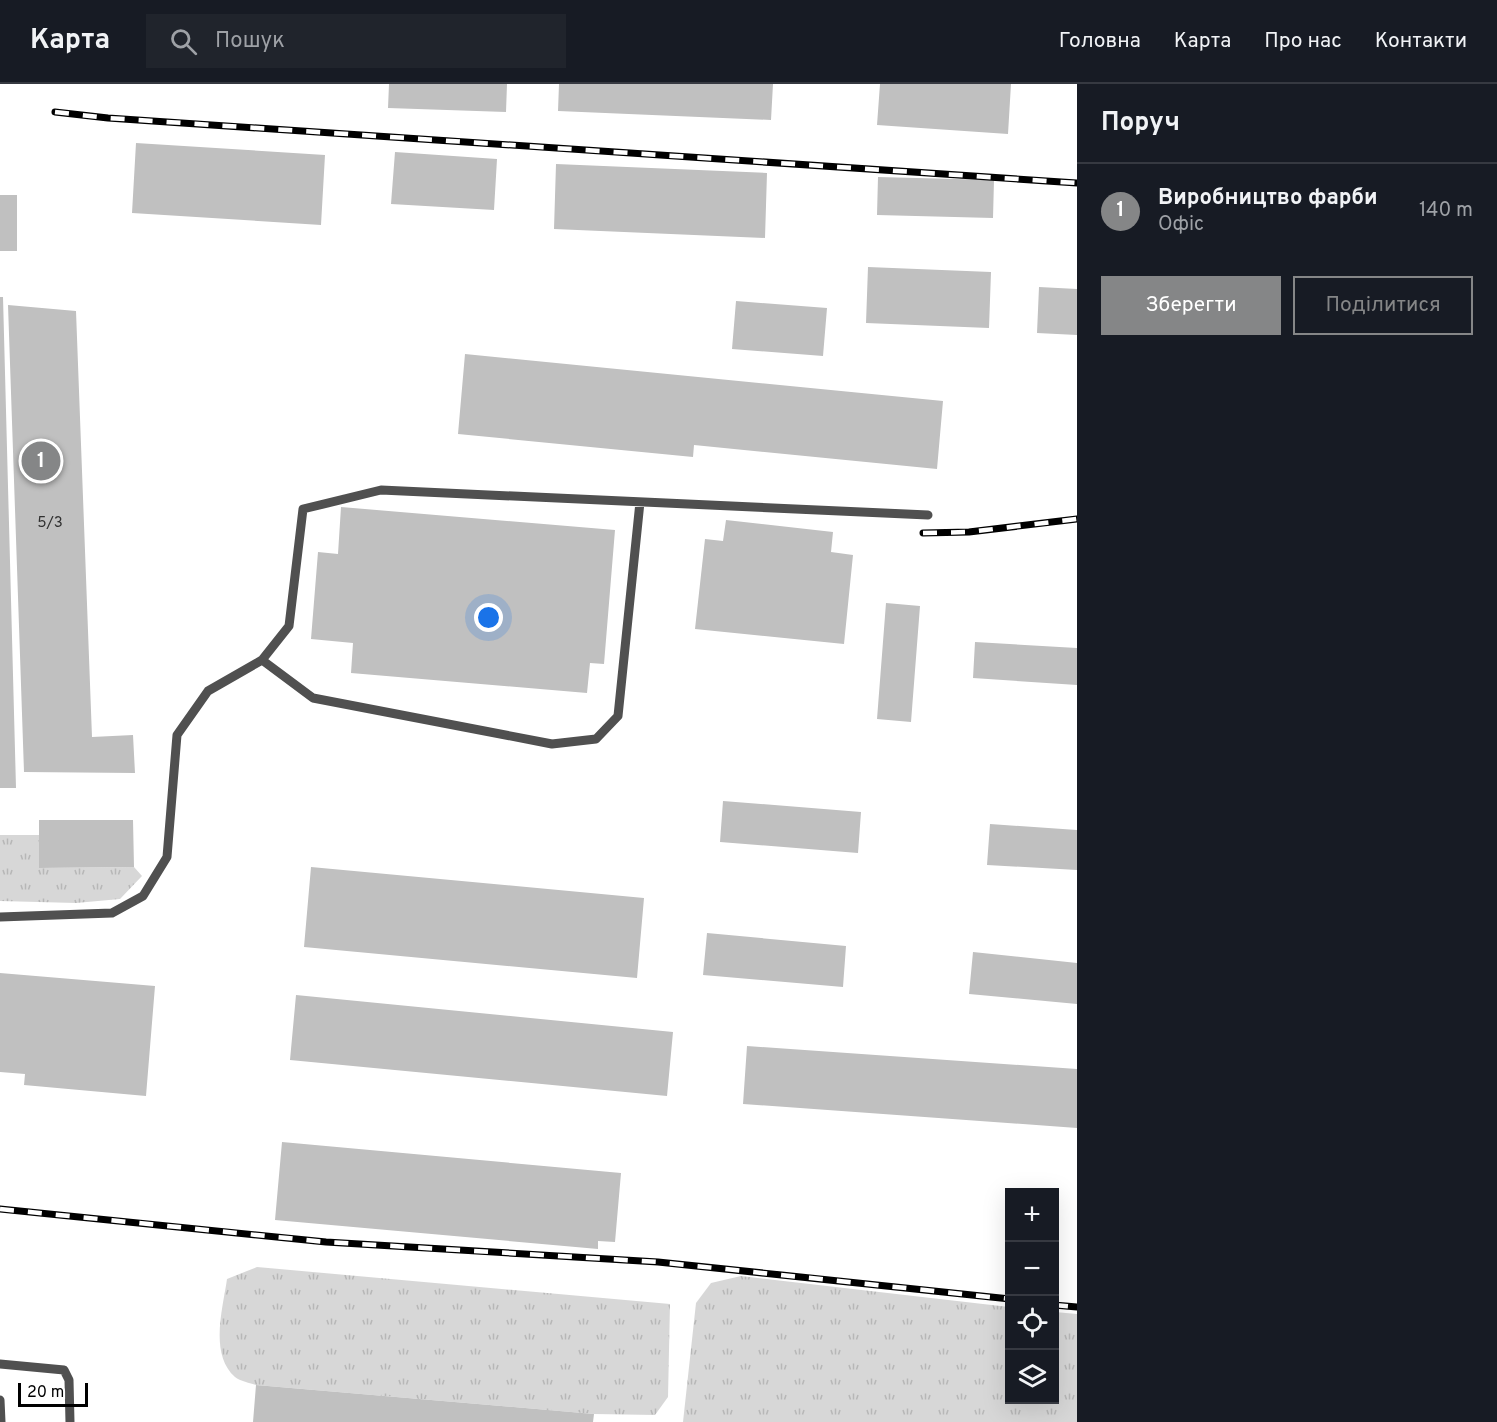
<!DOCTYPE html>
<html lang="uk">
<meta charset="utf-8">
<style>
body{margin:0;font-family:Overpass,sans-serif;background:#20242c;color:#f1f3f6}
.controls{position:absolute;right:18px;bottom:18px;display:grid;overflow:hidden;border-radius:0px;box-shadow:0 6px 24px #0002}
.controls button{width:54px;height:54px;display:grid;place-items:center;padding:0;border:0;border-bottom:2px solid #363941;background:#171b24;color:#f1f3f6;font:30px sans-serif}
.scale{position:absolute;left:18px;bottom:15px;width:70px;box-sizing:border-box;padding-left:6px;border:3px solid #000;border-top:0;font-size:16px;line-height:21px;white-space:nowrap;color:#000;-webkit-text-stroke:4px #fff;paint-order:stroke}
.you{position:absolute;left:489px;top:534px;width:21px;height:21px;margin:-15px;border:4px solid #fff;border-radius:50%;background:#1a73e8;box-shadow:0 0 0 9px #1a73e833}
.badge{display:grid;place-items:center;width:39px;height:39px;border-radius:50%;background:#858687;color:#fff;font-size:20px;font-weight:700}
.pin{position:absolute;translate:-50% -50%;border:3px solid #fff;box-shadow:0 2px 6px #0006}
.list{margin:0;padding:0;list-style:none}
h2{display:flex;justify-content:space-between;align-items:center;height:78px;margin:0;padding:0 24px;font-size:26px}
h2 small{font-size:20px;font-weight:400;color:#9ea1a6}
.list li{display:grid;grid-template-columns:39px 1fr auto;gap:18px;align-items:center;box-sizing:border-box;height:96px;padding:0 24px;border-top:2px solid #363941}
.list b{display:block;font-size:22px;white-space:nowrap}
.list p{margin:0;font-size:20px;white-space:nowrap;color:#9ea1a6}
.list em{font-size:20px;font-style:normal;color:#9ea1a6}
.actions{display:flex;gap:12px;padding:18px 24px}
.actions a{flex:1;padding:14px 0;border:2px solid #858687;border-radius:0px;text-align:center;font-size:21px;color:#858687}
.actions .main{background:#858687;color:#fff}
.icon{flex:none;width:33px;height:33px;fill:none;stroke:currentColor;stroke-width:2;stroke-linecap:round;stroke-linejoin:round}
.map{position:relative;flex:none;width:1077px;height:1338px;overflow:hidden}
header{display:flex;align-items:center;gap:36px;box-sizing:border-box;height:84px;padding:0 30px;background:#171b24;border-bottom:2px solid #363941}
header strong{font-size:28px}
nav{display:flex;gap:33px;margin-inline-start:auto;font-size:21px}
.search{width:420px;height:54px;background:#20242c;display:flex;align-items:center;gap:15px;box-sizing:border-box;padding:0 21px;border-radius:0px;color:#9ea1a6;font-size:22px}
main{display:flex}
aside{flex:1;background:#171b24}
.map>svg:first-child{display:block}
.grass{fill:url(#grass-tufts)}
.building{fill:#c0c0c0}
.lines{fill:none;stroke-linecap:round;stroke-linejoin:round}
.service{stroke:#505050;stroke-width:9}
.rail-casing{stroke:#000;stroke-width:7}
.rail{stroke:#fff;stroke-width:4.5;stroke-dasharray:14;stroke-linecap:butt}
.labels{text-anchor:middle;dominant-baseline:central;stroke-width:5;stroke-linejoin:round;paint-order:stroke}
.number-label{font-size:15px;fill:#303030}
</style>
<header>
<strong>Карта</strong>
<div class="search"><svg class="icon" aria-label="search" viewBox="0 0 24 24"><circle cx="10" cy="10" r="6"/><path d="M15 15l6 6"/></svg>Пошук</div>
<nav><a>Головна</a><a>Карта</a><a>Про нас</a><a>Контакти</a></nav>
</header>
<main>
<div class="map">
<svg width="1077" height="1338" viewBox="0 0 1077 1338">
<defs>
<pattern id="grass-tufts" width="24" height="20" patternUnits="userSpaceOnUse" patternTransform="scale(1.5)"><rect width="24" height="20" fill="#d7d7d7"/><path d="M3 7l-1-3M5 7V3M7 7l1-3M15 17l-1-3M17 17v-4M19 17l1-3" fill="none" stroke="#b7b7b7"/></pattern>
</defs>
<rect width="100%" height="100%" fill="#fff"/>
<!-- grass -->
<path class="grass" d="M0,751H39L40,784L134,783L142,792L120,815L76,819L0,817Z
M257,1183L670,1220L668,1313L655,1331L594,1330L256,1301C250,1299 240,1297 235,1293C209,1270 223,1224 227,1195Z
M741,1192L1009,1223L1010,1316H1054L1055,1228L1077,1230V1338H683L696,1219L711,1199Z"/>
<!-- building -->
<path class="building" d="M389,0H507L506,28L388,24Z
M559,0H773L771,36L558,27Z
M880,0H1011L1008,50L877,41Z
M136,59L325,71L321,141L132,129Z
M395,68L497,75L494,126L391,120Z
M556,80L767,89L765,154L554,145Z
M878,93L994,96L993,134L877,131Z
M0,111H17V167H0Z
M868,183L991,188L989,244L866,239Z
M1039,203L1077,205V251L1037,249Z
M0,213H3L16,704H0Z
M736,217L827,224L823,272L732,265Z
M8,221L76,227L92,653L133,651L135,689L24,688Z
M465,270L943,317L937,385L694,361L693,373L458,350Z
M341,423L615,446L604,580L590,579L587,609L351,589L353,559L311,555L318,468L338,470Z
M726,436L833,448L831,468L853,471L844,560L695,545L705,455L723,457Z
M886,519L920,522L911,638L877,635Z
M975,558L1077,564V601L973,594Z
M723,717L861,728L858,769L720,758Z
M39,736H133L134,783L39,784Z
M990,740L1077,746V786L987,781Z
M311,783L644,814L637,894L304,863Z
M707,849L846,862L843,903L703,891Z
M973,868L1077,879V920L969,910Z
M0,889L155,902L146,1012L24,1001L25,990L0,988Z
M296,911L673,948L667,1012L290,976Z
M747,962L1077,985V1044L743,1020Z
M282,1058L621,1089L615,1158L598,1157V1165L275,1136Z
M256,1301L594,1330L593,1338H253Z"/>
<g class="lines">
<!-- service -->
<path class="service" d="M262,576L313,614L552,660L596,655L618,632L640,418
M0,833L112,829L143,812L167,773L177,651L208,607L262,576L289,542L303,425L381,406L928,431
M0,1280L64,1286L69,1296L70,1338
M0,1316L1,1338"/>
<!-- rail casing -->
<g class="rail-casing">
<path id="rail" d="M55,28L108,34L1077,99
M923,449L969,448L1077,435
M0,1125L326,1158L658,1178L1010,1215
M1054,1221L1077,1223"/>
</g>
<!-- rail -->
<use href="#rail" class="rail"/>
</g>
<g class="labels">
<!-- number labels -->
<g class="number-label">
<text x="50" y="439">5/3</text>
</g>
</g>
</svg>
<div class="controls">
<button>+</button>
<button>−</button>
<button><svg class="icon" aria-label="locate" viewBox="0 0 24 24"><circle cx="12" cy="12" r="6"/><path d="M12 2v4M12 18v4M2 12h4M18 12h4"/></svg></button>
<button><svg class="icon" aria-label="layers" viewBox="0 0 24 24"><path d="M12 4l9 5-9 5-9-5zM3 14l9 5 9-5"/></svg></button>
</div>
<div class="scale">20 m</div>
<div class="you"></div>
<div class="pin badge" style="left:41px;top:377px">1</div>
</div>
<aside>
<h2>Поруч<small></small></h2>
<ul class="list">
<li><span class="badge">1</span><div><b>Виробництво фарби</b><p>Офіс</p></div><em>140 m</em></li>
</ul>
<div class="actions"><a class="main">Зберегти</a><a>Поділитися</a></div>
</aside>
</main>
